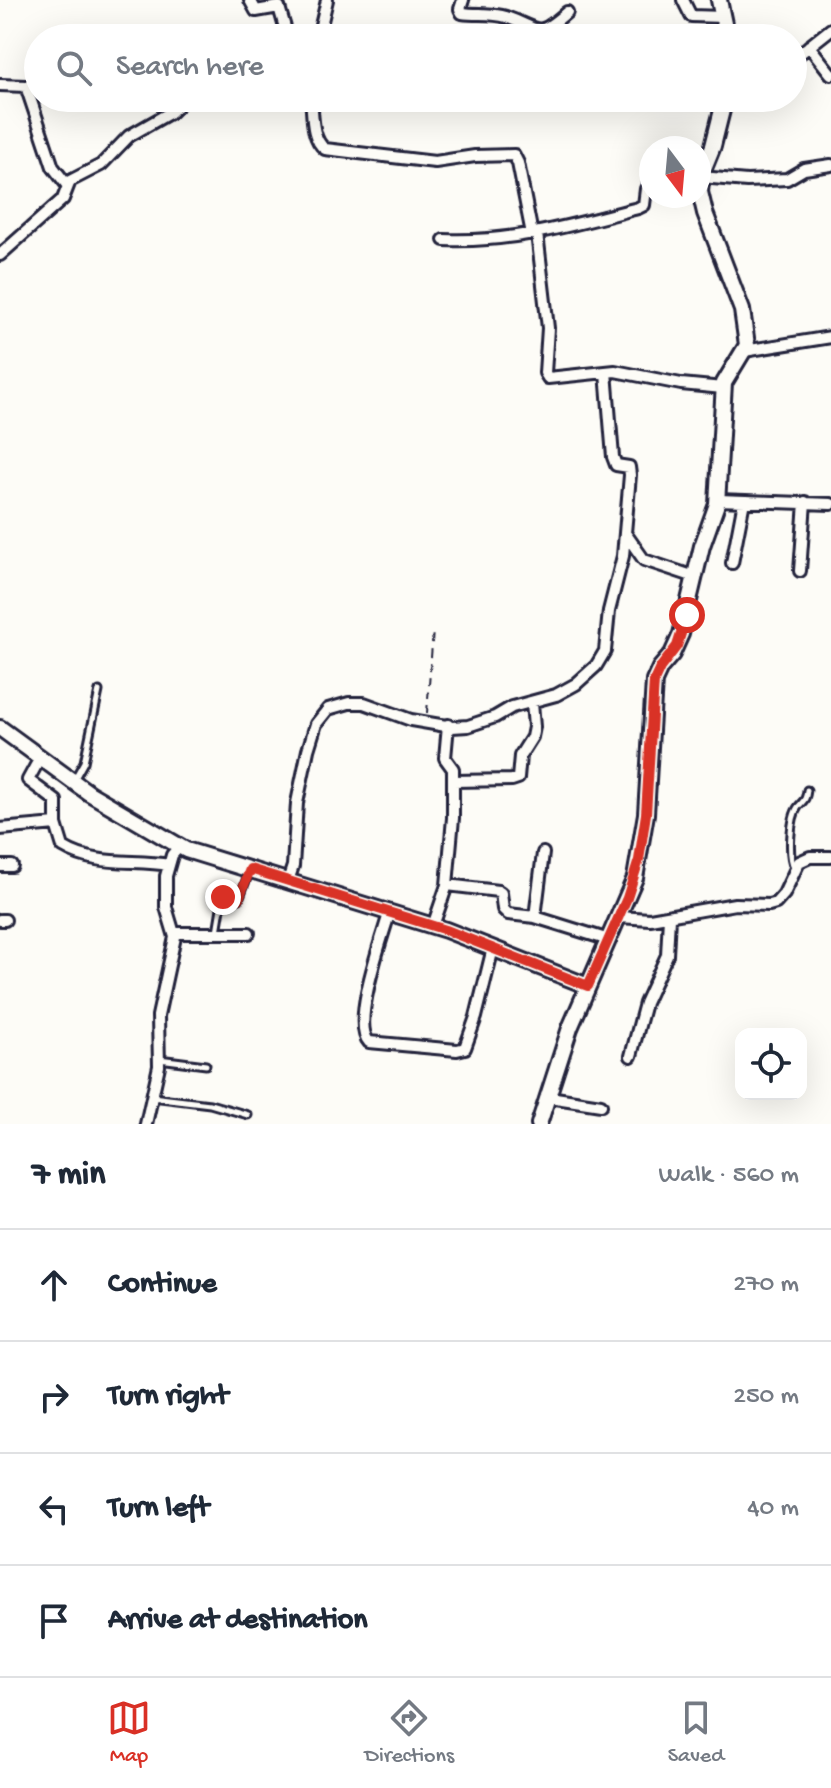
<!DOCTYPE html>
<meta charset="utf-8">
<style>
body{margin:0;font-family:"Gochi Hand",sans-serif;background:#f6f6f7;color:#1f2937}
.controls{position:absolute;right:24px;bottom:24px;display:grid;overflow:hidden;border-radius:16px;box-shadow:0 8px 32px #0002}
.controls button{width:72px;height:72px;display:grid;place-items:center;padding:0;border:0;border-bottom:2px solid #e0e1e3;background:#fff;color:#1f2937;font:40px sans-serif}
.compass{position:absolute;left:639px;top:136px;width:72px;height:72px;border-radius:50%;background:#fff;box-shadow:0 8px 32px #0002;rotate:164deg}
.stop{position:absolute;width:24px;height:24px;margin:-18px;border:6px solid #d93025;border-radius:50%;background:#fff}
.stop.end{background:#d93025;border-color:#fff;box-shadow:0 2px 8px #0008}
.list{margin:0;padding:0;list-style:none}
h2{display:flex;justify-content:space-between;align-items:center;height:104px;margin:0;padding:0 32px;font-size:34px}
h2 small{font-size:26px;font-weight:400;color:#747a83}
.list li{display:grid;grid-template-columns:52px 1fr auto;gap:24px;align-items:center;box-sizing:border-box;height:112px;padding:0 32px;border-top:2px solid #e0e1e3}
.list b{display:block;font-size:30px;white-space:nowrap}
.list em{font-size:26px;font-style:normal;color:#747a83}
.icon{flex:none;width:44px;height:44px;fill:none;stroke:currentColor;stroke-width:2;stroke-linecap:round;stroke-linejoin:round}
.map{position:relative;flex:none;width:831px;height:1124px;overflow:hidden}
.search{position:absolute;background:#fff;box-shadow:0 8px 32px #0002;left:24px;right:24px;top:24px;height:88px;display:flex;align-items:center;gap:20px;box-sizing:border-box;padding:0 28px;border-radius:44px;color:#747a83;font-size:30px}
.sheet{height:552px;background:#fff}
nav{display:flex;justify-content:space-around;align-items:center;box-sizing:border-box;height:112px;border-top:2px solid #e0e1e3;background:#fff;font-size:22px;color:#747a83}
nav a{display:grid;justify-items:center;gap:4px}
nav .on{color:#d93025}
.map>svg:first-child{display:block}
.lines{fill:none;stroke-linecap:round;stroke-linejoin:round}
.lane-casing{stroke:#22223b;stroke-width:11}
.street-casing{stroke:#22223b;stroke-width:16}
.secondary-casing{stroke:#22223b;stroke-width:20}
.path{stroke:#22223b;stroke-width:2;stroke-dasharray:8 6;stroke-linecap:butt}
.lane{stroke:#fdfcf7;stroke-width:5}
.street{stroke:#fdfcf7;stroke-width:10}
.secondary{stroke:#fdfcf7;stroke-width:14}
.route{stroke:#d93025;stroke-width:10}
</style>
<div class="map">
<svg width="831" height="1124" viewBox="0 0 831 1124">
<rect width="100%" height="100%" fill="#fdfcf7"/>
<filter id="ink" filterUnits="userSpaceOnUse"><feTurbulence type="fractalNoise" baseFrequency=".0125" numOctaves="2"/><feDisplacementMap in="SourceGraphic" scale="16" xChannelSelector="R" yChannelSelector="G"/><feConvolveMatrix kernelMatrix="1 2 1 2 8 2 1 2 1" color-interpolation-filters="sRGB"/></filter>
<g filter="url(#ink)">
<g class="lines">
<!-- lane casing -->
<g class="lane-casing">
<path id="lane" d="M75,778L84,762L99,691
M794,867C788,855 790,818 798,807C804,800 806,800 807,790
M217,932L223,896L239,899L249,873
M159,1059L206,1065
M152,1097L210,1104L248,1115"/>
</g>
<!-- street casing -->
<g class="street-casing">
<path id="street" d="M250,0L256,11L279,7L288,38
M463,0L460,9L462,13C476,15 493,13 506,17C541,29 535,40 567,12
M683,0L691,16L724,17
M318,38L327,0
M809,46L831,74
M793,59L831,29
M0,85L26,86L53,167L67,185
M311,98C313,114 311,139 325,149L435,162L475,156L514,155L518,163L532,234
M701,177L747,181L787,179L804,169L831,165
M537,233L548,328L545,373L548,378L615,371L681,384L723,388
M444,240C511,243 573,225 638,208L644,205L646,189L651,182
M0,255L63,199L70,181L101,165L129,136L171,112L185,98
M744,351L831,337
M718,500L831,504
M625,533L644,560L695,577
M732,563L744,501
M800,571L805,502
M40,758L28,780L56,801V824L63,847C96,867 132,859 169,865
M453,781L512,780L518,778L520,756L532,737L534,727L532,703
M0,829L56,824
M0,866H12
M288,881L293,866L297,803L308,750L316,724L328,709L349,703H364L411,720L452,727L468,726L495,717L512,707L556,695L576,684L596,666L605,651L609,611L623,556L630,475L629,467L616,465L613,457L606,372
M447,885L498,891L501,893L503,909L508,914L535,917L609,940
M389,914C382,938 351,1024 369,1042L457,1050L465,1048L476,1017L493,948
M535,917L543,853
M619,917L650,919L735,904L769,905L776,903L784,894L799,862L810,857H831
M0,920H5
M433,926L447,885L453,818V769L445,758L448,725
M174,933H249
M631,1056L645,1003L667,955L669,917
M549,1097L601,1105
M146,1124L159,1066L158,1016L175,937L166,907V876L172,855L179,847"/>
</g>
<!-- secondary casing -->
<g class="secondary-casing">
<path id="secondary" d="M719,0L727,38
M0,728L89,793L186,850L446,930L588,986
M539,1124L570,1028L635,878L646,814L654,681L660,668L672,654L681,634L702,546L717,504L724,383L747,345L742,310L705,213L700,192L702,173L713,146L725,98"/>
</g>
<!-- path -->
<path class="path" d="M427,713L433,630"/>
<!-- lane -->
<use href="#lane" class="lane"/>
<!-- street -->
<use href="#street" class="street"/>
<!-- secondary -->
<use href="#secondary" class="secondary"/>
</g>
</g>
<g class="lines" filter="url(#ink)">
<!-- route -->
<path class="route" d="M223,897L226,895L239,899L250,869L446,930L588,986L627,898L639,860L646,814L654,681L660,668L677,646L687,615"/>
</g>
</svg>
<div class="controls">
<button><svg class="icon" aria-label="locate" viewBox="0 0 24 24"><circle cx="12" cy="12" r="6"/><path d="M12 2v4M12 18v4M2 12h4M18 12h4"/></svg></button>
</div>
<svg class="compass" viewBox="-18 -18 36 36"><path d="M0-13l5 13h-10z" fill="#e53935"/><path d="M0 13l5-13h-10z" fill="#747a83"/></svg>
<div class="stop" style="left:687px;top:615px"></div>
<div class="stop end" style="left:223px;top:897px"></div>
<div class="search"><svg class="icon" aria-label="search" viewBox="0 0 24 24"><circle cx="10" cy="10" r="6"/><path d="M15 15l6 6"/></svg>Search here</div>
</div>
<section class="sheet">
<h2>7 min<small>Walk · 560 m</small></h2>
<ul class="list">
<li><svg class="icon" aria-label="ahead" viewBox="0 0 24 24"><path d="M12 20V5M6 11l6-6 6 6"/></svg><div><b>Continue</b></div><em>270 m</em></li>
<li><svg class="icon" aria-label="right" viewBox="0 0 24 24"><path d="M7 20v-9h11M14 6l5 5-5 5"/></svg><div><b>Turn right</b></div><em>250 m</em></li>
<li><svg class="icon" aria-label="left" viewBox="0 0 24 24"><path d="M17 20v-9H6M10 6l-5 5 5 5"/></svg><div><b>Turn left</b></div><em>40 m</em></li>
<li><svg class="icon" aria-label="arrive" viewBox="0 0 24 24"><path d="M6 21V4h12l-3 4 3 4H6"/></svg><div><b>Arrive at destination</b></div></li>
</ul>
</section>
<nav>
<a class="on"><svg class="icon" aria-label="map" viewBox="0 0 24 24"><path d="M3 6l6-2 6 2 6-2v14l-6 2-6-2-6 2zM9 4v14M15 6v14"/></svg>Map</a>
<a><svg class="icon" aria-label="directions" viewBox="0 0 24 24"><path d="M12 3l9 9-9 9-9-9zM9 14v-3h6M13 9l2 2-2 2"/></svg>Directions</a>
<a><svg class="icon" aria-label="saved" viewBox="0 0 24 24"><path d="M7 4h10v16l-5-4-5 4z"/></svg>Saved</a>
</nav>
